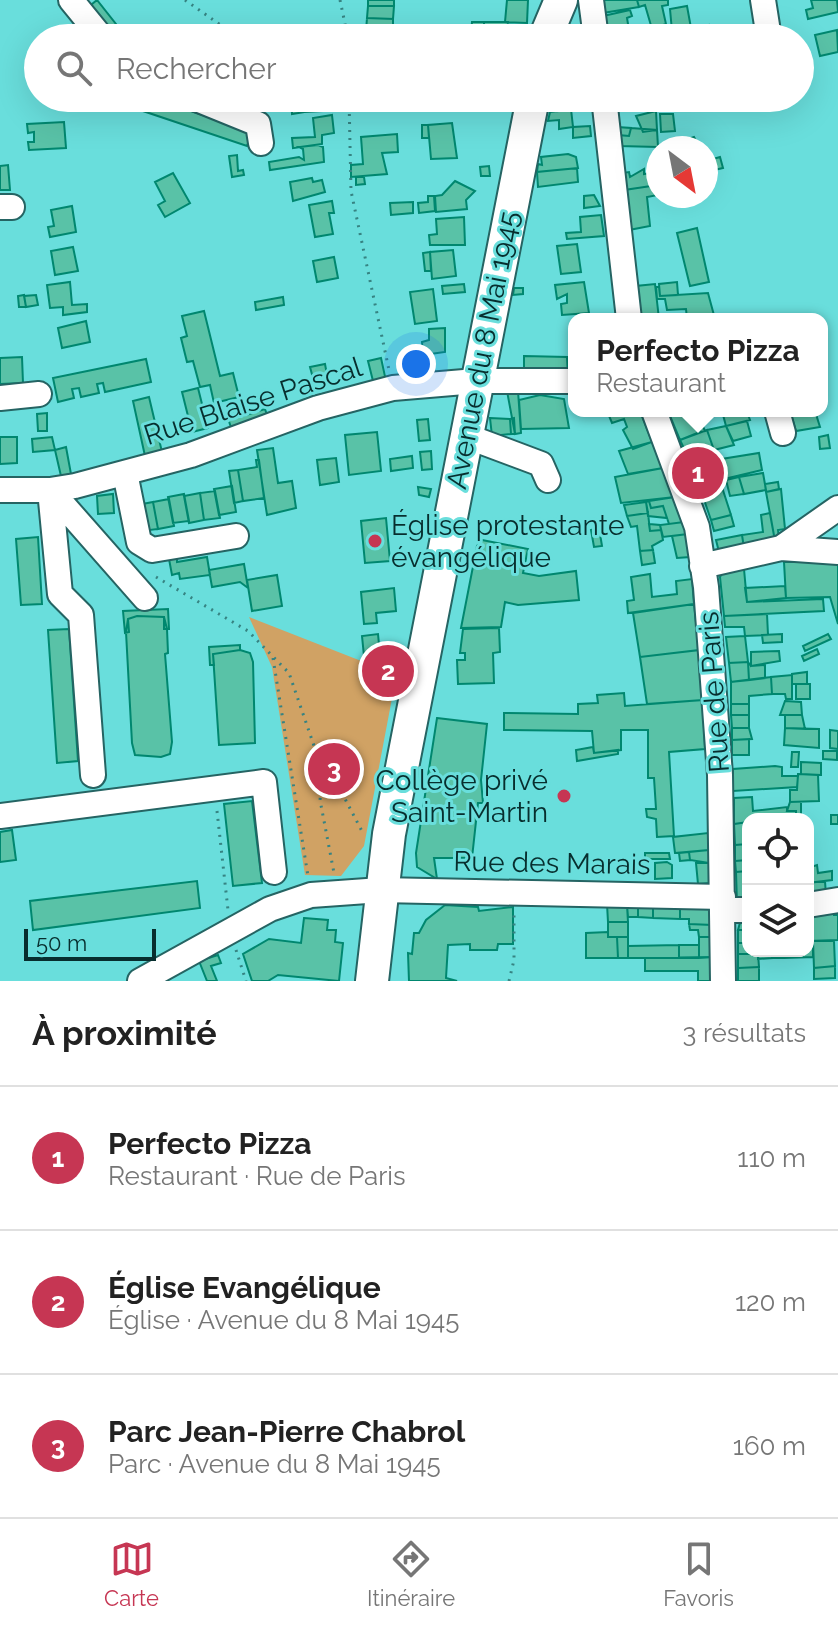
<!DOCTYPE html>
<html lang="fr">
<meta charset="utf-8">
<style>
body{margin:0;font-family:Raleway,sans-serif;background:#f2f2f2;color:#222}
.controls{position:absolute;right:24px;bottom:24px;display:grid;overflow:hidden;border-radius:16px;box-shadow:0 8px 32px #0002}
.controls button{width:72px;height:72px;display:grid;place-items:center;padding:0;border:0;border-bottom:2px solid #e0e0e0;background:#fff;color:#222;font:40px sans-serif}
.compass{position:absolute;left:646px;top:136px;width:72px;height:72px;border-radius:50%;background:#fff;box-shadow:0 8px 32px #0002;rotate:148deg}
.scale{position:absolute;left:24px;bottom:20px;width:132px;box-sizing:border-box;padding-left:8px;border:4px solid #072e2e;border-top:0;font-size:22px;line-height:28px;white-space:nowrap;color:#072e2e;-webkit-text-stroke:6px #69dedc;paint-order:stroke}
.you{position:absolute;left:416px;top:364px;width:28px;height:28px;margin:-20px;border:6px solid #fff;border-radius:50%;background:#1a73e8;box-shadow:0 0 0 12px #1a73e833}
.badge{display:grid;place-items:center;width:52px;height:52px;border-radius:50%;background:#c63653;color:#fff;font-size:26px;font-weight:700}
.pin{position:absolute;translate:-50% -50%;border:4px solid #fff;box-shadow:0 2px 8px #0006}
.popup{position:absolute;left:568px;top:313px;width:260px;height:104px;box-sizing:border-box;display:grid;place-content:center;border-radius:16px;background:#fff;filter:drop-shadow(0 2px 6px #0005);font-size:26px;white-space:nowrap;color:#767676}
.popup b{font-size:30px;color:#222}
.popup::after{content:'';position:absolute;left:50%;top:100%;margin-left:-16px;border:16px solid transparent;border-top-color:#fff}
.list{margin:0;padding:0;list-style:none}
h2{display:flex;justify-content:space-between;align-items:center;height:104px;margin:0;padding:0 32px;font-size:34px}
h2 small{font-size:26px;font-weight:400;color:#767676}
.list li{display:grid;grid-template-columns:52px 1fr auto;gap:24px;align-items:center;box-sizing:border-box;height:144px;padding:0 32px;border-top:2px solid #e0e0e0}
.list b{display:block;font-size:30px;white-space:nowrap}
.list p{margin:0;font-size:26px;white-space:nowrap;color:#767676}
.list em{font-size:26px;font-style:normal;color:#767676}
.icon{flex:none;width:44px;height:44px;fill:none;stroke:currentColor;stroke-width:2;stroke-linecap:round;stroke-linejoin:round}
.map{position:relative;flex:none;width:838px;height:981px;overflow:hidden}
.search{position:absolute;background:#fff;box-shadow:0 8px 32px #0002;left:24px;right:24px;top:24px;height:88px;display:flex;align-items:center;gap:20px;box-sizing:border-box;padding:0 28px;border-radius:44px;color:#767676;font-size:30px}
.sheet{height:536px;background:#fff}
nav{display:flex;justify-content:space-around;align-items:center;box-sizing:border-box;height:112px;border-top:2px solid #e0e0e0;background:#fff;font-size:22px;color:#767676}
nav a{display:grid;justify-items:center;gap:4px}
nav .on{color:#c63653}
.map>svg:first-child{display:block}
.green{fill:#d0a264}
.building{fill:#59c2a7;stroke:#00876f;stroke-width:2}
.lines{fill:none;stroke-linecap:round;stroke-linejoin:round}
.minor-casing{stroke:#256463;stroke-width:28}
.major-casing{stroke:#256463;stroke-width:36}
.path{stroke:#368382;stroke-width:3;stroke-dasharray:2 6;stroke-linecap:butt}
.minor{stroke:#fff;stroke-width:24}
.major{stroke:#fff;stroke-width:32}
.poi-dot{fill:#c63653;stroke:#69dedc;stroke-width:3}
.labels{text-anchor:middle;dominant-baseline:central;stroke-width:6;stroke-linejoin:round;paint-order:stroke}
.street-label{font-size:28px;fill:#072e2e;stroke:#69dedc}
.poi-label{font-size:28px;fill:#072e2e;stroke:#69dedc;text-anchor:start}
</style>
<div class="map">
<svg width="838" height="981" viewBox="0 0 838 981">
<rect width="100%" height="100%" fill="#69dedc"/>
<!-- green -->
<path class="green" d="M249,617L374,666L380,684L393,693L364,846L341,876L305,875L272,667Z"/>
<!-- building -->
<path class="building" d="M97,0L127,38H108L86,9Z
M368,0H394V6H368Z
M507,0H528L527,23L505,22Z
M602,0H637L639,7L603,13Z
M637,0H668V5L662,6L666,24L652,29L645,5L639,7Z
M811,0H837L838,12L808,19L806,10L813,8Z
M368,6H394L393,19L367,18Z
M687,6L691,28L672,31L670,9Z
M630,10L632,16L627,18L629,30L618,32L619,38H607L603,16Z
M367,18L393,19V27L402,28V32L366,31Z
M472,22H484V34L471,33Z
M484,22H508L506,38L471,37V33L484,34Z
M709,25L712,38H694L691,28Z
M691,28L694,38H673L672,31Z
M837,30L838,52L820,56L815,35Z
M366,31L402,32V37L366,38Z
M140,98H153L252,132L247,146L137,109Z
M291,98H305V112L292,114Z
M309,98H321L322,111L305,112Z
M476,98H495L496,102L477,104Z
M562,98H587L588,107L558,111L557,101Z
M571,109L573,127L559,129V120L548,121L550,112Z
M656,111L657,130L643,132L636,116Z
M660,114H673L675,131L661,132Z
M332,115L334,133L322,135V144L293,148L292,138L315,137L313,118Z
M64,122L66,148L29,150L28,142H34V132L28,133L27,124Z
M452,123L457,158L431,159L428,125Z
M422,125H428L429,138H422Z
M590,126L591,136L573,138V127Z
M617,127L631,128L629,136L618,135Z
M631,128L657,130L658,147L619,146L618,135L629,136Z
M397,134L398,152L382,153L387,174L351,177V165L363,164L361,137Z
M694,137L700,148H678L677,143Z
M318,145L323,147L324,162L270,170L269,162L299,157L304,160L303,149L299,147Z
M568,154L576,157L578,168L537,172L538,164L542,165L541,157Z
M237,155L238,171L243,170L244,175L232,177L229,156Z
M720,157L723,168L706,172V161Z
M8,165L10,190H0V166Z
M489,166L490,176H481L480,167Z
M577,168L578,182L538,187L537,172Z
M644,169V174L658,172V185L624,190L622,173L629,172L630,177Z
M173,173L190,203L165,217L158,205L165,201L155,182Z
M356,177H364L365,184L356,185Z
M312,178L313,182L322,180L325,192L293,201L290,182Z
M455,181L475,191L466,200L467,209L436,212L435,196L442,195Z
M658,185V195L647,197L650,226L629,230L624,190Z
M594,195L600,206L584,208V196Z
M428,196H434L435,211L419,213L418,203L428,202Z
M332,201L334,213H329L333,234L315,237L309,205Z
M413,202V213L391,215L390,203Z
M72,206L76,232L50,237L48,227L54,226L51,210Z
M601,215L604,236L567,239L566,233L581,232L580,217Z
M464,217L465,245H430L429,235L437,234L436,219Z
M697,228L709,282L690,286L677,233Z
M577,244L581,272L561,274L557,246Z
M73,247L78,271L55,275L51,251Z
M453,250L456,276L432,279L430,252Z
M430,252L431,271H425L423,253Z
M334,257L338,278L317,282L313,261Z
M70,282L72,305L87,304V312L63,315V307L50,308L47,285Z
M584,282L589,313L562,315L561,304L567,303V294L557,299L555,285Z
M677,282L678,295L660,296L659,284Z
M464,284L465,292L443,294L442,286Z
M655,284L659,319H641L636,286Z
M656,287H659L660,296L708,293L715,319H687L686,309L667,310L665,299H657Z
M514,288H523V294L513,295Z
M433,289L437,321L415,324L410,292Z
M24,295L26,307H19L18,296Z
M36,295L38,305L26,307L24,296Z
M283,297L284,305L256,310L255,302Z
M204,311L220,376L233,373L239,397L214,403L210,385L200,387L193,361L187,362L181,338L187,336L182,316Z
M86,321L90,342L62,348L58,328Z
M445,328V352L423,355L422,342L429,340V329Z
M524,356L567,357L568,377H524Z
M22,357L23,383L0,384V358Z
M567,357H574V377H568Z
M381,358L386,381L374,385L368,361Z
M146,359L151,382L105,392L103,383L97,384L99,393L81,397L79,388L72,389L74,398L58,402L53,378Z
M419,360L421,376L412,377L410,361Z
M325,364L327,375L313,378L310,367Z
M198,388L208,428L192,432L182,392Z
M507,391H518L521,433L515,434Z
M540,395L564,399L569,428L521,429L519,400Z
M149,397L162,452L145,456L133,401Z
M240,409L243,416L265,409L268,418L232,430L226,413Z
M607,411H640L652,442L633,449L623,430L627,427L624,419L612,423Z
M681,411H692L700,432L680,440L670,416Z
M692,411H696L705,431L700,432Z
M722,411L747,412L750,420L726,426Z
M790,411H815L820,427L796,431Z
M47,413V431H38L37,414Z
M490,418L510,419L511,434L492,436Z
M514,418L515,434H511L510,419Z
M428,419L430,440L419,441L417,420Z
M747,421L751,436L733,441L726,426Z
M726,426L734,445L714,450L707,430Z
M707,430L714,450L688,457L680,440Z
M377,432L381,471L349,475L345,435Z
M828,435L830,448L820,449L819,437Z
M0,437H17V463L0,464Z
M52,437L55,450L33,452L32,439Z
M652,442L663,468L628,474L619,451Z
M66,447L71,474L61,476L55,450Z
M273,448L278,483L292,481L296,508L267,515L257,450Z
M431,451L432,469L422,470L420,452Z
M759,453L762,470L699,485L690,464Z
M412,456L413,468L391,471L390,459Z
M336,458L339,482L320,485L317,460Z
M256,460H259L264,498L243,501L238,470L257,467Z
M663,468L675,497L621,503L615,477Z
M238,470L243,501L234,503L229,471Z
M763,473L766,490L744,494L739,477Z
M739,477L744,494L730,496L726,480Z
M720,481L731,515L711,520L699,485Z
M778,482L779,489L766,492L765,484Z
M232,486L236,512L219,515L214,489Z
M418,487L431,489L429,497L419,495Z
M781,489L785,529L778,530L779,538L775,541L766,492Z
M215,491L220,518L204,520L200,493Z
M200,493L204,520L189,523L184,496Z
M113,494L114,513L98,514L97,496Z
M184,494L189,521L173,523L168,497Z
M675,497L684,522L669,524L663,506L651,508L649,501Z
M169,499L174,526L158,529L153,502Z
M649,501L651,508L663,506L667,518L648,516L646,502Z
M153,502L158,529L142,531L137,505Z
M646,502L648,513L627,516L624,505Z
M648,513L650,531L661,530L663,540L652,546L653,550L640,551L637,526L631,527L627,516Z
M770,513L775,541L744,548L742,535L763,532L761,515Z
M731,515L734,526L714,531L711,520Z
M386,518L390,561L365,563L361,521Z
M684,522L688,534L663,537L660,525Z
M649,524L660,525L661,530L650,531Z
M599,528L602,546L594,547L591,530Z
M688,534L690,557L677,558L672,536Z
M742,535L744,548L719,552L716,540Z
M38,537L42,604L21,605L16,539Z
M482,540L528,549L523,573L539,576L576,571L579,600L518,605L505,602L501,627L461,628L477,546Z
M653,550L655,563L642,565L640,551Z
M177,557V562L207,557L210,575L180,579L179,573L172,575L169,559Z
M784,562H838V624L830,597L786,598Z
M244,564L248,588L240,582L212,587L209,570Z
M744,569L747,602L823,599L824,611L724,616L720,577L724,570Z
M650,574L652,597L677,594L676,581L692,579L694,604L628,613L627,601L634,600L631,577Z
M277,575L282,606L252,611L247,580Z
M785,586L786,598L747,602L745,588Z
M394,588L396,611L376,613L377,623L364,624L361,592Z
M694,604L699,650L640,657L633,613Z
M168,609L169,629H164V617L137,616L128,619L129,632L125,633L123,611Z
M767,614L768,635L745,636L744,627H725L724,616Z
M137,616L164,617L167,629L168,653L165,654L172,742L170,754L161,757L135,755L132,743L126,632L128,619Z
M499,628L500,652L493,653L494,683L458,684L457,660H465V653H460L463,629Z
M69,629L78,761L57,763L48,630Z
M378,634L380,655L364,656L362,636Z
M782,634V642L763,643L762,635Z
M828,634L831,639L805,651L803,646Z
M745,636L748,662L729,663L726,637Z
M240,645V650L213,654L214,665H210L209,647Z
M817,649L819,654L804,661L802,656Z
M240,650L250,653L253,662L255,743L219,745L213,654Z
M699,650L703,700L647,704L640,657Z
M779,651L780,661L751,666V652Z
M397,661L393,680L383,681L381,662Z
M748,662L751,666L765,665V678L749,680Z
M748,662L749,680L731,682L729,663Z
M807,672V684H792V674Z
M792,675V699H786L785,694H772L771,677Z
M771,677L772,694L749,696V704H731V682Z
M796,684H810V699H796Z
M624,693L625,706L703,700L705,749L669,752L674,836L657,837L656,819L647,817L646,809H656L654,778H648V730H621V750L594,753L592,731L504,730V713L578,714V704L598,703L597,695Z
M785,701L801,702L802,715H780Z
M731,704H749V715H731Z
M731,715H749V728H732Z
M785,715H802L805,729L785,728Z
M437,718L487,724L481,780L483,803H478L472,858H434L437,879L417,867L416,853Z
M732,728H749L752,739L732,740Z
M785,728L819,729V748L784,745Z
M830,730L838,731V749L830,748Z
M749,739V755H732V740Z
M593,747L594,753L618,750V754L577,761L576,750Z
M823,751H837V760L823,759Z
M792,752H799L798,767H791Z
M801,762L821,763V775L801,774Z
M775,766L782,767V776H798L797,787L733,791V769Z
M798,774L818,775L819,801L790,802V790H797Z
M752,797L753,811L787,807V811H796V816L748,819V822L734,824V798Z
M252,801L262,883L233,886L224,804Z
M790,802H801V816H796V811H787Z
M831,815H838V824H831Z
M748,822V844L735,845L734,824Z
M12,830L16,860L0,862V832Z
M708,833L709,850L675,853L673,837Z
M748,844V860L735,861V845Z
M709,850V863L690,860L689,852Z
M689,852L690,860L680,861L679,853Z
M645,853H669L670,859H645Z
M748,860V871L736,872L735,861Z
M667,862L672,865V878L655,879V863Z
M696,863H709L710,883L698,884Z
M817,865L818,873L832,871V880L808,883V889V868Z
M748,871V906L737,904L736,872Z
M197,881L200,908L33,930L30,901Z
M825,881L826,896L808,901V883Z
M607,904L627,905L628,922H608Z
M445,905L478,907L479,911L513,907V944H498L497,950H470V944L448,945L446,978L457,981H409L408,953L412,954L414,933H419L426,920Z
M627,905H638V917H628Z
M638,905L653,906V918L638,917Z
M653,906L680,907V919L653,918Z
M680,907L711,908L712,925L689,924V919H680Z
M834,909V915H838V940L808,941V913Z
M304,918L328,920L327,930H336L335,942L343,943L339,981L278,975L268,981H252L243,954L269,939L301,943Z
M748,918V930H738L741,919Z
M608,922H628V937H608Z
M689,924L712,925V937H699L698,930H690Z
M738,930H748V943H738Z
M608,932V937H617L618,958H586V933Z
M617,937H628V958H618Z
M699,937H712L713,957L699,958Z
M813,941H834L835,966L814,968Z
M738,943H748V951H771L772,958L758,959V954H738Z
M808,944H813V957L785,958L784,951H808Z
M679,945H699V958H679Z
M679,945V958H628V946Z
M771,951H784L785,958H772Z
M738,954H758L759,967L738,968Z
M218,955L221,963L211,966L217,981H207L199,961Z
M713,957L714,981H698V971H645V958Z
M835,966V978L814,979V968Z
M759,967V981H738V968Z"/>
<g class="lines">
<!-- minor casing -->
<g class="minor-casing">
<path id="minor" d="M71,0L102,38
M591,0L596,38
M763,0L769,38
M194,98L258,124L261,143
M604,98L629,319
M0,207H12
M0,398L39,394
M654,411L697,527L706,587L720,775L723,981
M777,411L783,433
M466,436L541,464L548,480
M125,473L139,542L152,550L236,536
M0,490H50L75,486L191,455L318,408L393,388L476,381H574
M50,490L60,594L81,615L93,775
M50,490L145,598
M781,548L838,552
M702,566L781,548L838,508
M0,816L264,782L274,872
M808,905L838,900
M723,910H748
M140,981L270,909L311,895L381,890L723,897"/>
</g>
<!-- major casing -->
<g class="major-casing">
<path id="major" d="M545,38L561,0
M372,981L389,834L533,98"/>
</g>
<!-- path -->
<path class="path" d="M185,0L239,38
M340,0L348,38
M349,98L351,191L389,370
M156,577L248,631L289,673L323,772L320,800L334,873
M273,658L308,876
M323,777L344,797L364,835
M217,811L228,910
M236,950L246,981
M509,981L514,960V913"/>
<!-- minor -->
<use href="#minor" class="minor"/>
<!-- major -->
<use href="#major" class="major"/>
</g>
<!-- markers -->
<g class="poi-dot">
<circle cx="375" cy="541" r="8"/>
<circle cx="564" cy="796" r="8"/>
</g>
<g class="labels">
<!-- street labels -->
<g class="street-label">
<text transform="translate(483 350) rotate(-79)">Avenue du 8 Mai 1945</text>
<text transform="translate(253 401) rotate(-18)">Rue Blaise Pascal</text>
<text transform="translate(714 692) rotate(-94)">Rue de Paris</text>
<text transform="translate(552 863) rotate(1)">Rue des Marais</text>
</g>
<!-- poi labels -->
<g class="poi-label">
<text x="391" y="525">Église protestante<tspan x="391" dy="32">évangélique</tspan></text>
<text x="548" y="780" text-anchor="end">Collège privé<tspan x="548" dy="32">Saint-Martin</tspan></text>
</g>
</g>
</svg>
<div class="controls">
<button><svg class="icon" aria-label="locate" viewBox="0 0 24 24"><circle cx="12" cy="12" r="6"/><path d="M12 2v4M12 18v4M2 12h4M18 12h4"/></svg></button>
<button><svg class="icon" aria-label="layers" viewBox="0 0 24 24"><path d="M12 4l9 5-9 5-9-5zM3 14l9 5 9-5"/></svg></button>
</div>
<svg class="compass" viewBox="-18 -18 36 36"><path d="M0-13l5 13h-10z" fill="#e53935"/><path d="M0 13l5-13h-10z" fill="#767676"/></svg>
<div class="scale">50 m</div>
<div class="you"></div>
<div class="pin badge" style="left:698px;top:473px">1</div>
<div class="popup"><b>Perfecto Pizza</b>Restaurant</div>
<div class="pin badge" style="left:388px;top:671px">2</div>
<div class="pin badge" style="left:334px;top:769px">3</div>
<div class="search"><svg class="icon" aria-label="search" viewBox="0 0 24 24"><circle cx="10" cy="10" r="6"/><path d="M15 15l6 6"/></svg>Rechercher</div>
</div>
<section class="sheet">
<h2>À proximité<small>3 résultats</small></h2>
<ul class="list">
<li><span class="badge">1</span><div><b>Perfecto Pizza</b><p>Restaurant · Rue de Paris</p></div><em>110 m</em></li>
<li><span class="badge">2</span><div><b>Église Evangélique</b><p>Église · Avenue du 8 Mai 1945</p></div><em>120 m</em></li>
<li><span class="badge">3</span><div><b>Parc Jean-Pierre Chabrol</b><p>Parc · Avenue du 8 Mai 1945</p></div><em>160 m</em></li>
</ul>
</section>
<nav>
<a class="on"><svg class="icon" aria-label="map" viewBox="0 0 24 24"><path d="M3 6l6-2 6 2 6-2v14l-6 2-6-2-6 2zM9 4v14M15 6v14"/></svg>Carte</a>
<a><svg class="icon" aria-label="directions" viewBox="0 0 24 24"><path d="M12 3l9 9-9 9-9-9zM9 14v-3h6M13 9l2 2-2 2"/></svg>Itinéraire</a>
<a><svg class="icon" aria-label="saved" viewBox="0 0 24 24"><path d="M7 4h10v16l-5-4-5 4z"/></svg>Favoris</a>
</nav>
